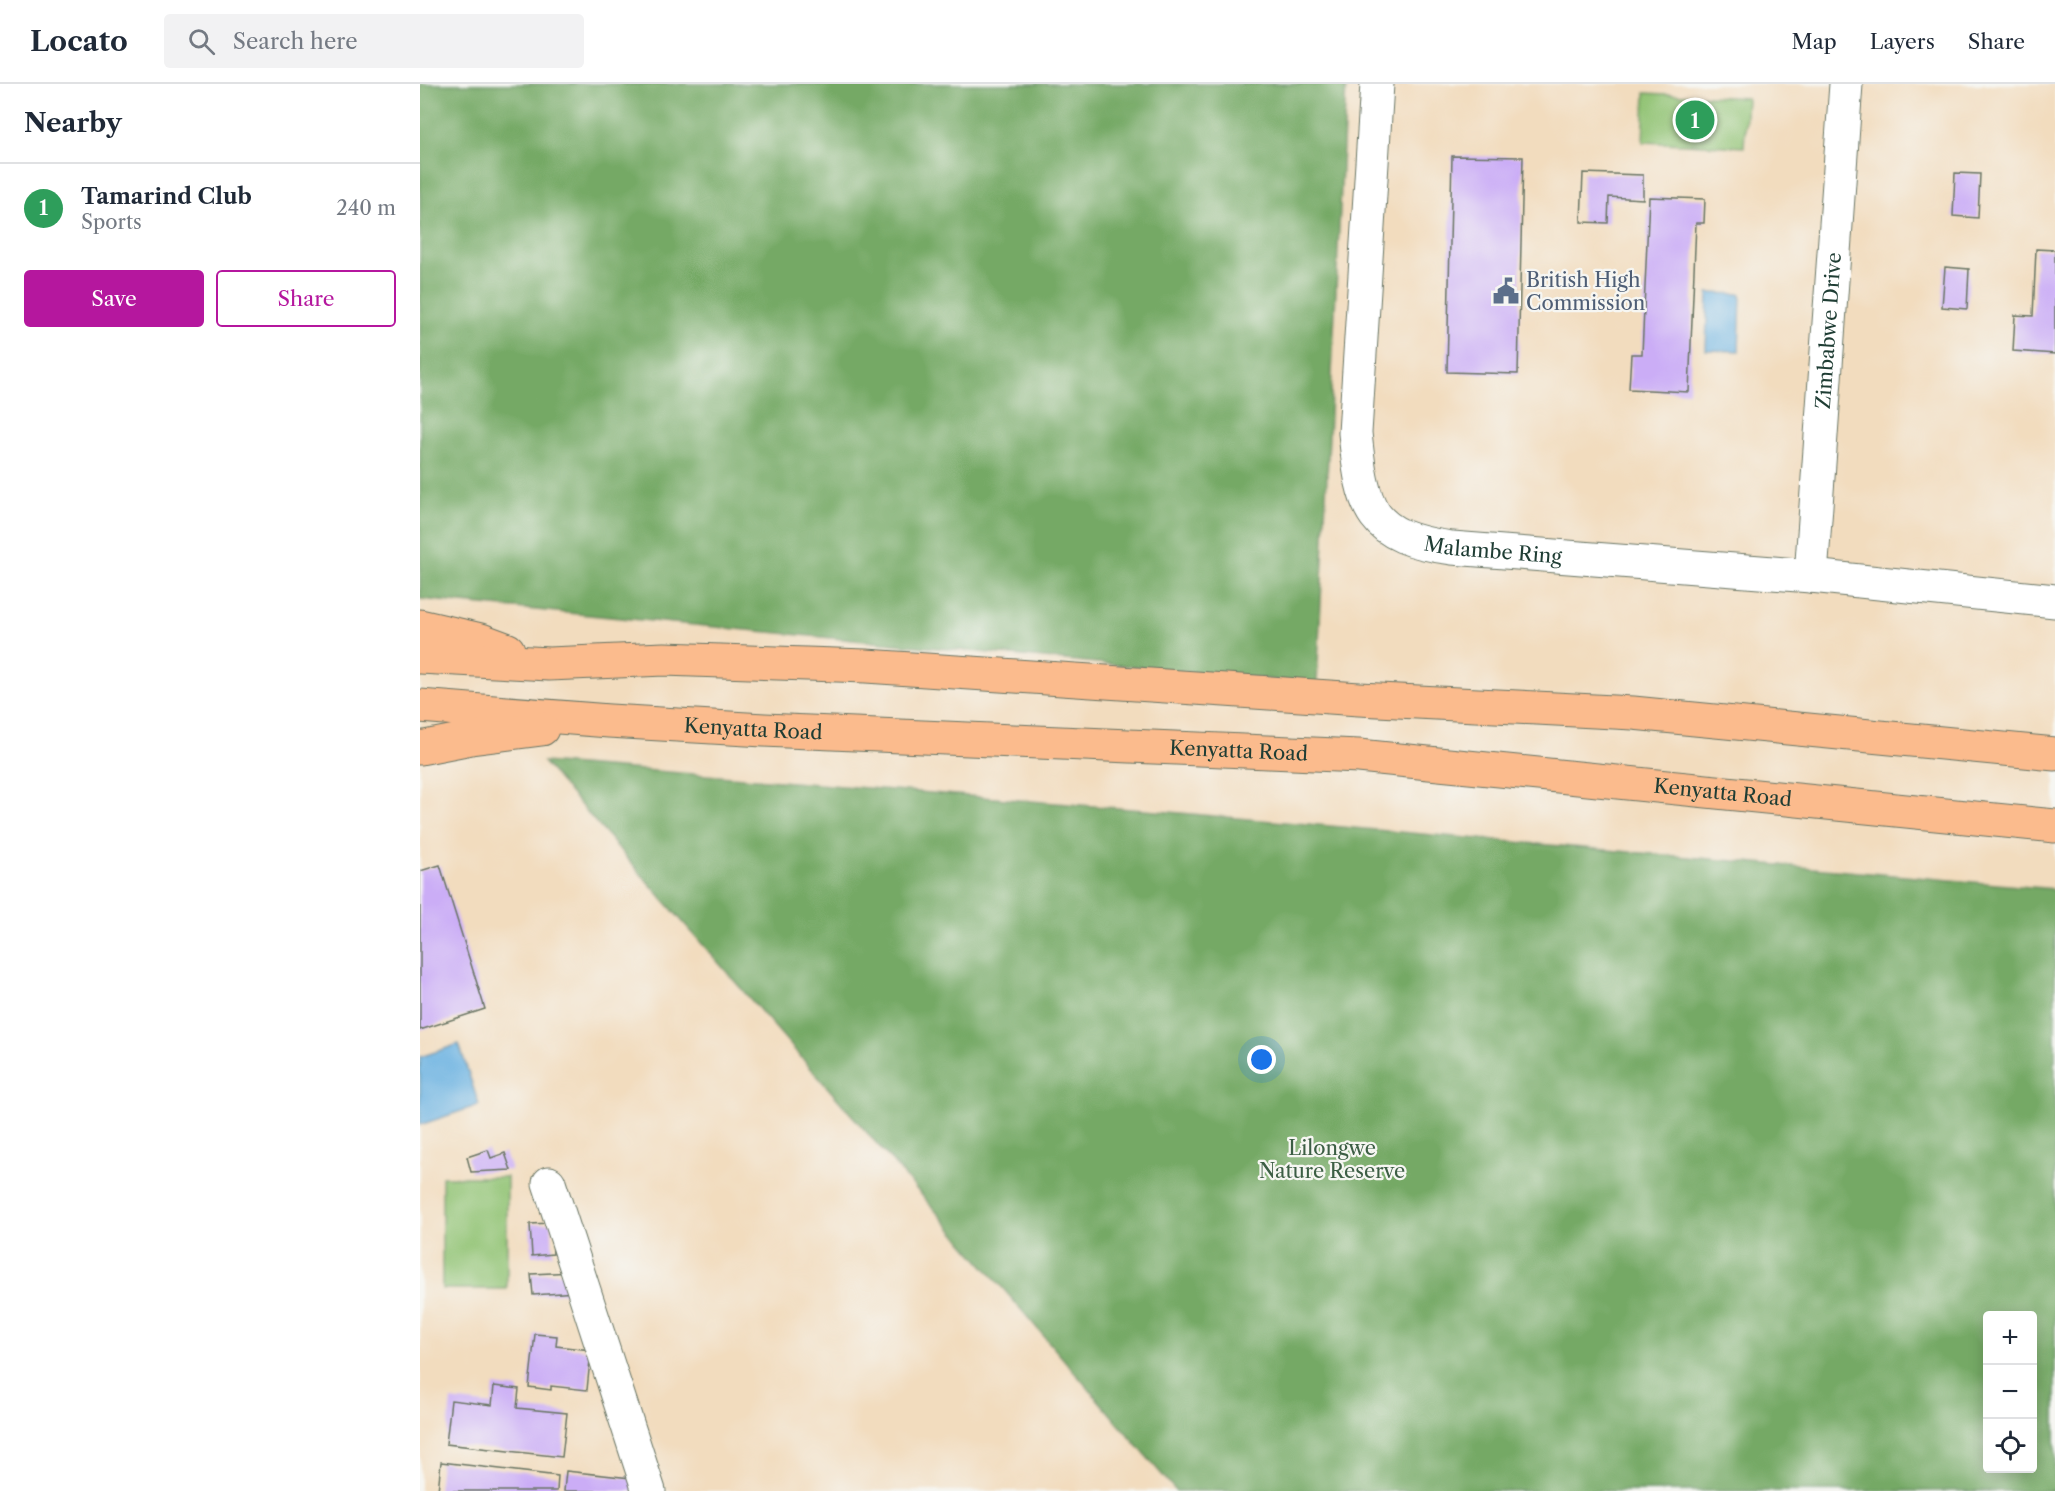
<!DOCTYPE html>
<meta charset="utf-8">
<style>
body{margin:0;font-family:"Libre Caslon Text",serif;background:#f2f2f3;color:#1f2937}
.controls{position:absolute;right:18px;bottom:18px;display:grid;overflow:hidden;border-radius:6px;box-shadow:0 3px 15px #0003}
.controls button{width:54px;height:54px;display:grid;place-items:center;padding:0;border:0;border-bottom:2px solid #e0e1e3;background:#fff;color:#1f2937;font:30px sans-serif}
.you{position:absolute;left:842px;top:976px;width:21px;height:21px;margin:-15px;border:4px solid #fff;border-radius:50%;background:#1a73e8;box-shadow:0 0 0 9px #1a73e833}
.badge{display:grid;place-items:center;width:39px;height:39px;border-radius:50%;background:#b5179e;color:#fff;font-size:20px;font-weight:700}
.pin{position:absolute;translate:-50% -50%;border:3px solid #fff;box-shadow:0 2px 6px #0006}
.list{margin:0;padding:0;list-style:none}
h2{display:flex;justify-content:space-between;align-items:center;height:78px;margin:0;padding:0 24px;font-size:26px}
h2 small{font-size:20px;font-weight:400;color:#747a83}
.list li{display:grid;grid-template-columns:39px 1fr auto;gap:18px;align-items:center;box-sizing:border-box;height:90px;padding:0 24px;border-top:2px solid #e0e1e3}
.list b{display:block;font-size:22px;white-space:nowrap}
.list p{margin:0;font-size:20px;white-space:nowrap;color:#747a83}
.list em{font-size:20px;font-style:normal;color:#747a83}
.actions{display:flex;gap:12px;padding:18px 24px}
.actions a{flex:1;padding:14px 0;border:2px solid #b5179e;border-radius:6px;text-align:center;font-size:21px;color:#b5179e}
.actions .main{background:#b5179e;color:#fff}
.icon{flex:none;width:33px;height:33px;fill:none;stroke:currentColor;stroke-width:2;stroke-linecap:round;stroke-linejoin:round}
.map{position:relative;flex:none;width:1635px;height:1407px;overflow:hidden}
header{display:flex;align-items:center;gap:36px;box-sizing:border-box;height:84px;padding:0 30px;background:#fff;border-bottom:2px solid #e0e1e3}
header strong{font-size:28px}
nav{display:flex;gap:33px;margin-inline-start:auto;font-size:21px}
.search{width:420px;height:54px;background:#f2f2f3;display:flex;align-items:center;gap:15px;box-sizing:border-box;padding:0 21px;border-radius:6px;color:#747a83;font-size:22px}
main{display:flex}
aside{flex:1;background:#fff}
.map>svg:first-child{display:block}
.green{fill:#91c373;stroke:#588054;stroke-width:1.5}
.forest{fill:#74a965;stroke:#4a734c;stroke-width:1.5;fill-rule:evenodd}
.water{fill:#69b1e1;stroke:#44778a;stroke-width:1.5}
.building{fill:#cbadf6}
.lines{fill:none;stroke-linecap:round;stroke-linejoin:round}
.minor-casing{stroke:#697564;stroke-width:35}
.major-casing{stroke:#697564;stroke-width:35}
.minor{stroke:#fff;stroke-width:33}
.major{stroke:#fbbb8d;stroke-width:33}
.labels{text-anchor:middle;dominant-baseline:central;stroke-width:4.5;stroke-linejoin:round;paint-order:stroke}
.service-label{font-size:20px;fill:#4e5e75;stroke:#f6f6f2;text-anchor:start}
.street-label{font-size:20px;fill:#1f3d34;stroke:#f6f6f2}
.park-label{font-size:20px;fill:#3c5e44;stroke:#f6f6f2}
</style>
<header>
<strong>Locato</strong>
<div class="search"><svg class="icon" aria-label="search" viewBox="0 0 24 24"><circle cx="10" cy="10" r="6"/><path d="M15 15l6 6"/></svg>Search here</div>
<nav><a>Map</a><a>Layers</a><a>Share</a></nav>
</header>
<main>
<aside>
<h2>Nearby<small></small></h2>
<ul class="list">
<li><span class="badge" style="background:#2e9e5b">1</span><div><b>Tamarind Club</b><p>Sports</p></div><em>240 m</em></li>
</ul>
<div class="actions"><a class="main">Save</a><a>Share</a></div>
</aside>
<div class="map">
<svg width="1635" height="1407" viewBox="0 0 1635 1407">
<rect width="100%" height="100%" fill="#f6f6f2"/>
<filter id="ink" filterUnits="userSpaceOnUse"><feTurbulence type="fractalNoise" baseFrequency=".0167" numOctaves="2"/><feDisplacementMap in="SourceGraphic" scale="12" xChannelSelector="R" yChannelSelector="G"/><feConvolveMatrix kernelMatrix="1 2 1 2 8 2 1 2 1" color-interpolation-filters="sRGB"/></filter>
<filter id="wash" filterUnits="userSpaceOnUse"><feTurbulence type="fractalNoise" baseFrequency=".008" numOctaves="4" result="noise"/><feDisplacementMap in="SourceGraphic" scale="24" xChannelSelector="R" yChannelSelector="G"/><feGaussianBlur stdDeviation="1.35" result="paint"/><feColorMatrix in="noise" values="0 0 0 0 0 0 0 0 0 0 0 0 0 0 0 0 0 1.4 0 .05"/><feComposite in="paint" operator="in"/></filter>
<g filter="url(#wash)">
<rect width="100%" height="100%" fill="#f2dcbe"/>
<!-- green -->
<path class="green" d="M1225,9L1327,14L1324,63L1223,58Z
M22,1093H87V1205H22Z"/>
<!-- forest -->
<path class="forest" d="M0,0H926L897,600L0,515Z
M123,678L749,728L1635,805V1407H756L569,1188ZM1568,1232H1612V1384H1568Z"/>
<!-- water -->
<path class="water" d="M1288,209L1321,210L1319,267L1286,266Z
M39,960L59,1021L0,1041V973Z"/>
<g id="blocks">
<!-- building -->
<path class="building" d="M1032,72L1103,73L1098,290L1027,288Z
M1163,89L1223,91V115L1189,113L1188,139L1161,138Z
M1535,89L1560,90L1558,134L1533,132Z
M1229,113L1285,115L1284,139H1276L1269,308L1209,305L1211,270H1222Z
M1616,165L1635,166V270L1593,267L1595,231L1613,232Z
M1525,183L1549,185L1547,225L1522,223Z
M20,781L65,925L0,946V787Z
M68,1066L71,1074L85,1069L91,1086L51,1088L47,1073Z
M131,1139L133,1170L112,1172L110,1140Z
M154,1188L156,1208L113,1211L111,1190Z
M115,1250L137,1252L136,1262L171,1266L167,1306L131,1302V1306L109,1303Z
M74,1302L99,1305L97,1324L147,1329L142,1373L26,1360L31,1316L72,1321Z
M21,1378L138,1392L137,1407H18Z
M146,1387L220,1395L219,1407H144Z"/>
</g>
</g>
<g filter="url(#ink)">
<use href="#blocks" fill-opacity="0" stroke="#697564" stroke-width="1.5"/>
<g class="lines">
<!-- minor casing -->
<g class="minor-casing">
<g id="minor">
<path id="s1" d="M957,0L935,349C943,426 949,453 1032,464L1391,492L1635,517"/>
<path id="s2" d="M1391,492L1426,0"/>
<path d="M129,1099L229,1407"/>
</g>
</g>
<!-- major casing -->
<g class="major-casing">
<g id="major">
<path d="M0,542L61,556L88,566"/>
<path d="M0,573L129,580L244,575L446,582L939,615L1213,629L1635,670"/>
<path id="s3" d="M0,622L189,637L344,646L939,672L1635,742"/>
<path d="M0,664L51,654L122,645"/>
</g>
</g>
<!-- minor -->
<use href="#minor" class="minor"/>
<!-- major -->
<use href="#major" class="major"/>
</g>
</g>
<!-- icons -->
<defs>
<g id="civic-bare" transform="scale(2.07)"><path d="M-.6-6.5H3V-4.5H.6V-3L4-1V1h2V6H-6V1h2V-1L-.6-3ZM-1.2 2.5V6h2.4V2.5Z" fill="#5c6f8a" stroke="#f6f6f2" stroke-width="2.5" paint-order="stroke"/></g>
</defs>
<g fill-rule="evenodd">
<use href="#civic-bare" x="1086" y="207"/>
</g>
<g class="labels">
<!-- service labels -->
<g class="service-label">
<text x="1106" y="196">British High<tspan x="1106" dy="23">Commission</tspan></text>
</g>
<!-- street labels -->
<g class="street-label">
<text stroke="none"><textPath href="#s2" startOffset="246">Zimbabwe Drive</textPath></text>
<text stroke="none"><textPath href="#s1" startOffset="562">Malambe Ring</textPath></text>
<text stroke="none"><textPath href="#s3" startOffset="334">Kenyatta Road</textPath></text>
<text stroke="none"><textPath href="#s3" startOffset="820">Kenyatta Road</textPath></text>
<text stroke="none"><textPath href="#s3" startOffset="1306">Kenyatta Road</textPath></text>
</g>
<!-- park labels -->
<g class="park-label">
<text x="912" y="1064">Lilongwe<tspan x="912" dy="23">Nature Reserve</tspan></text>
</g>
</g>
</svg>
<div class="controls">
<button>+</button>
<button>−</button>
<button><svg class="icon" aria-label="locate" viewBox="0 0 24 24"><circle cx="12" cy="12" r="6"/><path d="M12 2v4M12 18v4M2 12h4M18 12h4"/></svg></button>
</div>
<div class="you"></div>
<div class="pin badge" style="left:1275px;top:36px;background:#2e9e5b">1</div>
</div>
</main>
